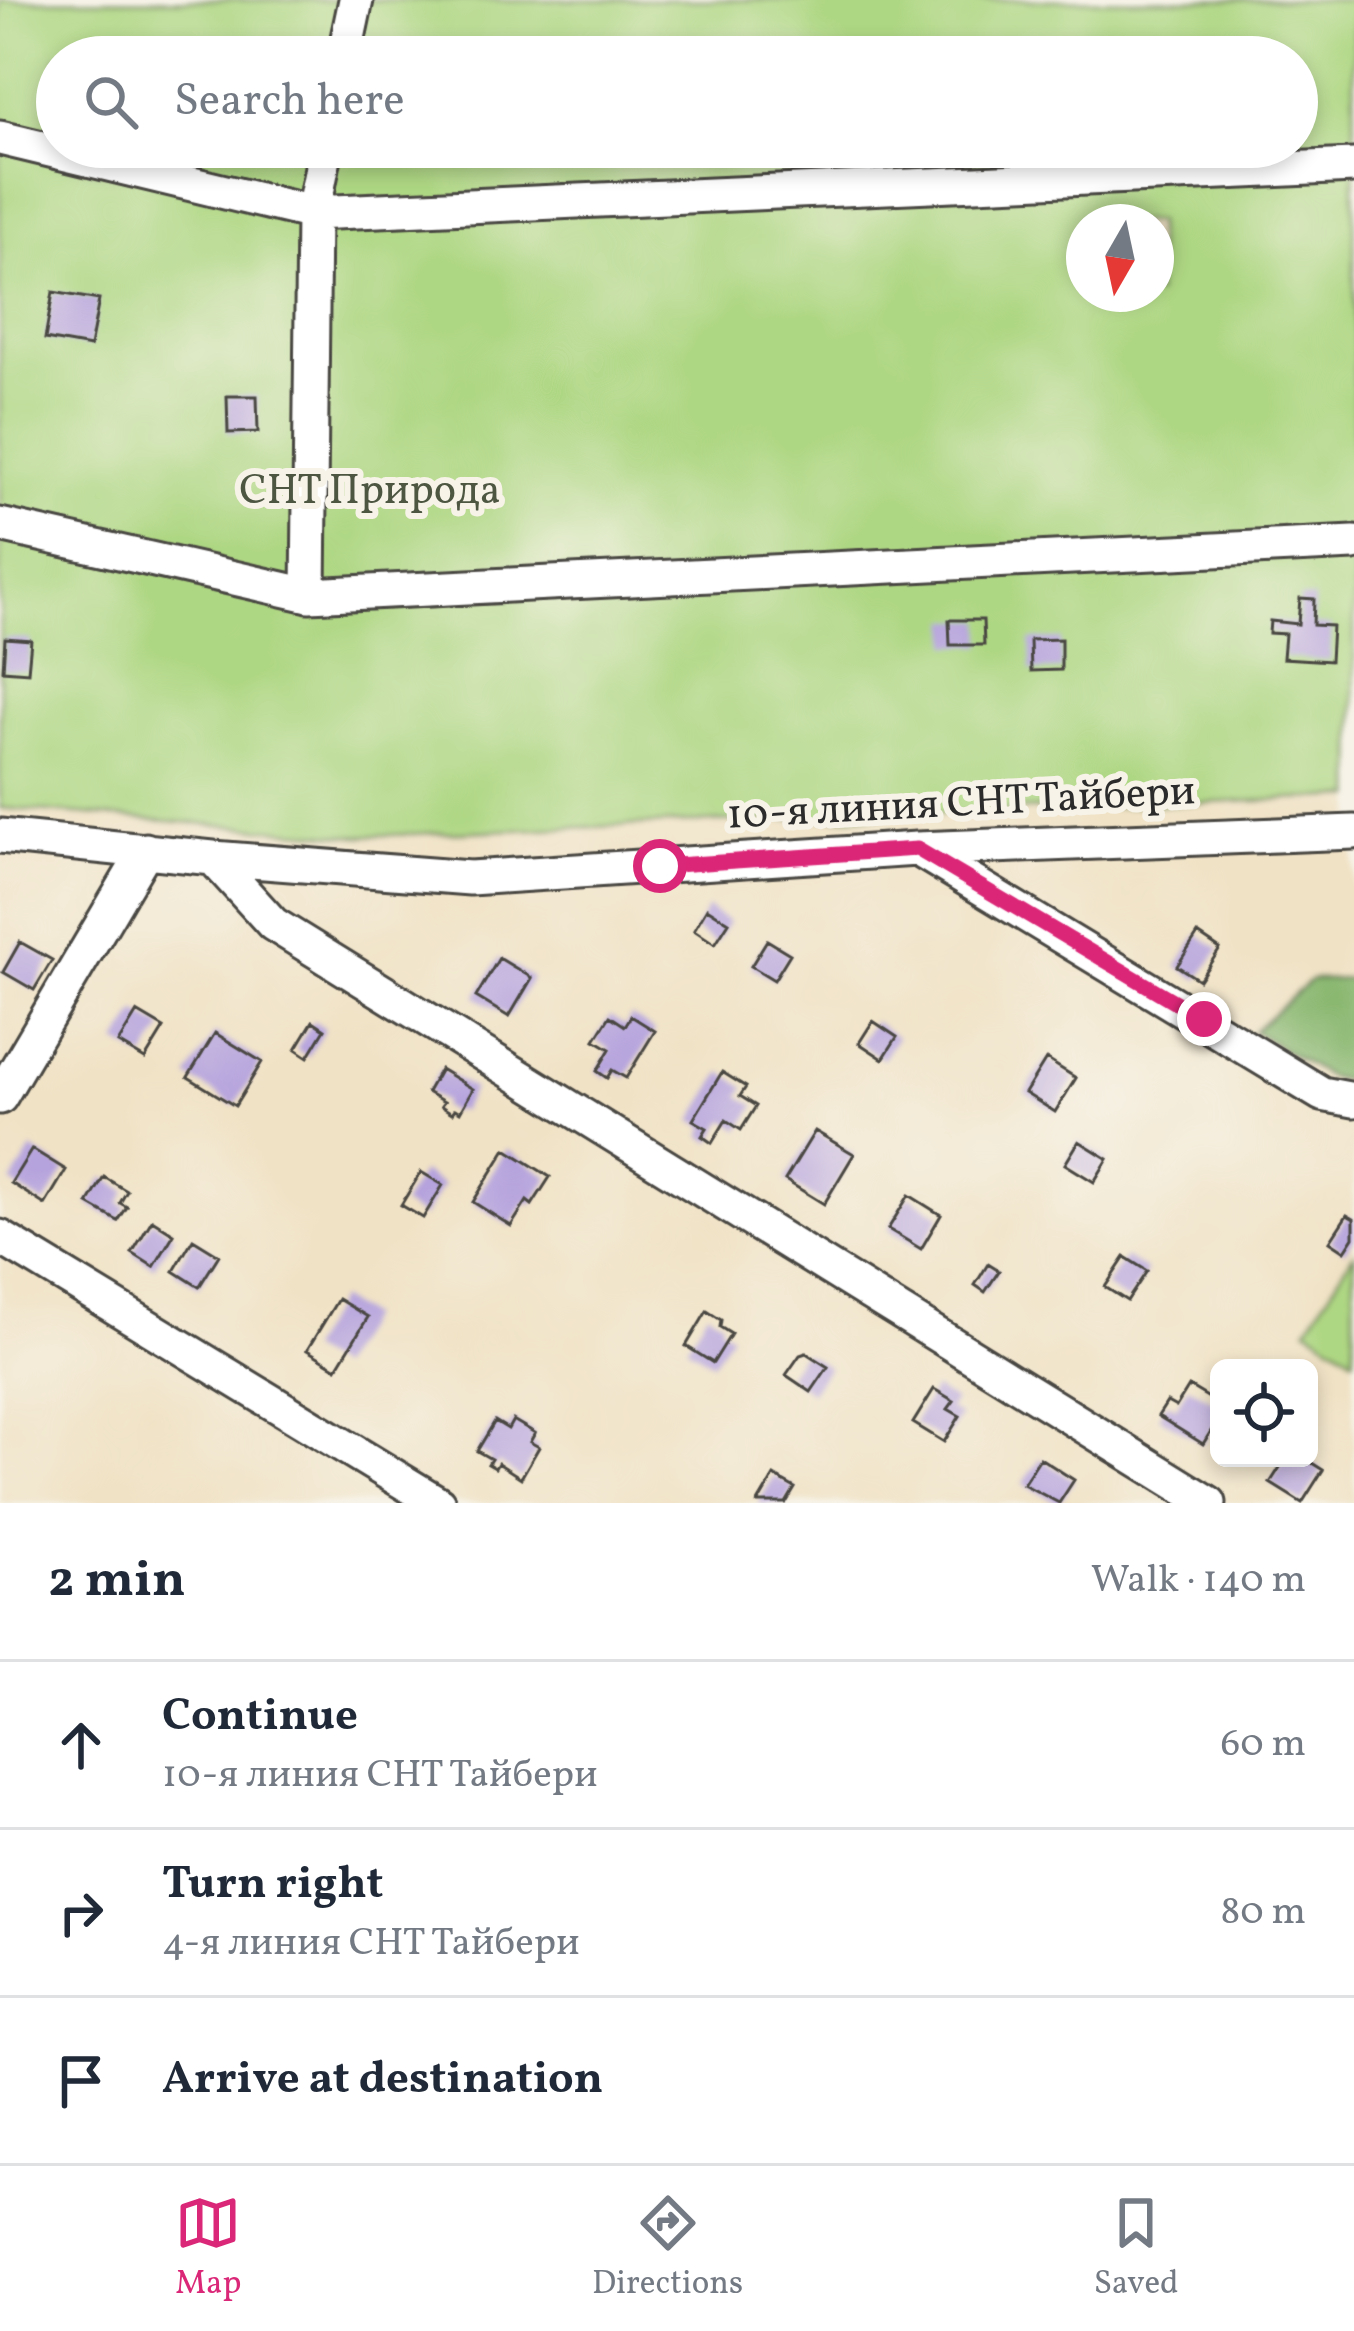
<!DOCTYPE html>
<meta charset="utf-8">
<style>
body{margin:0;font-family:Vollkorn,serif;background:#f6f6f7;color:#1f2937}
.controls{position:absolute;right:36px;bottom:36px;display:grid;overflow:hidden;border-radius:18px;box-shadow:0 6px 18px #0003}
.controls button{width:108px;height:108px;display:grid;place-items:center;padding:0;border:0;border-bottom:3px solid #e0e1e3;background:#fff;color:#1f2937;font:60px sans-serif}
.compass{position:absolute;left:1066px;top:204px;width:108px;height:108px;border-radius:50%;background:#fff;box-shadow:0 6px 18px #0003;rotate:189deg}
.stop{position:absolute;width:36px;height:36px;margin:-27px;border:9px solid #db2777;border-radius:50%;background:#fff}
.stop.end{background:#db2777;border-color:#fff;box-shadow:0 3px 12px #0008}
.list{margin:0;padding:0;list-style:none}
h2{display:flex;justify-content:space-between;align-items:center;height:156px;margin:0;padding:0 48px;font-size:51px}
h2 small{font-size:39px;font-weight:400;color:#747a83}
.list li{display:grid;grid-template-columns:78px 1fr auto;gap:36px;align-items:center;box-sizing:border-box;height:168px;padding:0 48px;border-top:3px solid #e0e1e3}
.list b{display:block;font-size:45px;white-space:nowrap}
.list p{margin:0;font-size:39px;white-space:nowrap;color:#747a83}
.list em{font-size:39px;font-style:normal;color:#747a83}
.icon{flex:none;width:66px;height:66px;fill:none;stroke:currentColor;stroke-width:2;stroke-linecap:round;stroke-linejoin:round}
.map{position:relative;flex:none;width:1354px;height:1503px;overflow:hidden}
.search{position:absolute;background:#fff;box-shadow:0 6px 18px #0003;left:36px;right:36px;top:36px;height:132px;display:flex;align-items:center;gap:30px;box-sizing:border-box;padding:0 42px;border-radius:66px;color:#747a83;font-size:45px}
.sheet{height:660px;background:#fff}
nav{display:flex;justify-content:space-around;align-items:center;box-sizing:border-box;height:168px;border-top:3px solid #e0e1e3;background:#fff;font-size:33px;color:#747a83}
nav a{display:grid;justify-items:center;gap:6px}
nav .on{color:#db2777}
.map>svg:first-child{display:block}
.green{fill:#aed783;stroke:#6c8157;stroke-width:3;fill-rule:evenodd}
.forest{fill:#8ab871;stroke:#5a724e;stroke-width:3}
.building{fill:#b5a3dd}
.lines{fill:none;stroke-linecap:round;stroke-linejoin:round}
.minor-casing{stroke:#494642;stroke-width:39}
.minor{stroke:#fff;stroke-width:33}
.route{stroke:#db2777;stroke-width:15}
.labels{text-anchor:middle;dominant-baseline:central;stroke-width:12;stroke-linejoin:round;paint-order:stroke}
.park-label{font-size:42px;fill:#4c5641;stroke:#f7f3e8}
.street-label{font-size:42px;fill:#2b2b2b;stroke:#f7f3e8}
</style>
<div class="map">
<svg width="1354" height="1503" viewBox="0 0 1354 1503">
<rect width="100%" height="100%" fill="#f7f3e8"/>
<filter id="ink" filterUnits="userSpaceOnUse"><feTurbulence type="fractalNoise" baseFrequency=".00833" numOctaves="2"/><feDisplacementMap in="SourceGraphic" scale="24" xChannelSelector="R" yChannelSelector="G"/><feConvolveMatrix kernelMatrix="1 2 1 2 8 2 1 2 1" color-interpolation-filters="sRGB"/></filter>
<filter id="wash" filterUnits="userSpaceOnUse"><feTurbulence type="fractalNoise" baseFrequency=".004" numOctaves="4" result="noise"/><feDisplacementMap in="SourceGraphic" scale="48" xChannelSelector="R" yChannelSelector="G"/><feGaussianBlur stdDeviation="2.7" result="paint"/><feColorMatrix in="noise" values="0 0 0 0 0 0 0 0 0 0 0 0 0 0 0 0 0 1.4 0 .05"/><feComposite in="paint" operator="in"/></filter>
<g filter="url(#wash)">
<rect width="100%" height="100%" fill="#f0e2c5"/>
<!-- green -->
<path class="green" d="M0,0H1354V797L359,836L0,808ZM57,57H1297V147H57ZM1084,222H1156V294H1084Z
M1354,1253V1358L1307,1328Z"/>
<!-- forest -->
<path class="forest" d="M1354,979V1082L1328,1077L1253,1031L1311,980Z"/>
<g id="blocks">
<!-- building -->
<path class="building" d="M53,292L99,300L90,347L45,339Z
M227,396H257L258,432L228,433Z
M1300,598L1314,599L1313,625L1332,626L1330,661L1283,658L1285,634L1269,633L1270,621L1298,624Z
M949,620H983L984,645H950Z
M5,638L31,640L28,672L3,670Z
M1061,639V670L1031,671L1030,640Z
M707,908L729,922L715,944L694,930Z
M1198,934L1220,949L1199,980L1177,966Z
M767,940L790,954L774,980L751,966Z
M20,942L52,960L34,990L3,972Z
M499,958L532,978L509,1017L476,997Z
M137,1012L164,1028L145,1059L118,1043Z
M610,1016L625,1026L631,1016L655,1031L626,1078L612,1070L607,1078L597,1071L610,1049L595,1040Z
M313,1021L325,1029L308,1057L296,1049Z
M873,1021L897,1037L883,1059L859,1043Z
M215,1033L262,1062L235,1106L188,1077Z
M1046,1059L1076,1078L1055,1112L1025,1093Z
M440,1069L473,1089L460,1112L455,1109L452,1113L441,1106L444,1102L427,1092Z
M722,1072L746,1087L740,1096L756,1106L741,1130L726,1120L712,1143L702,1136L707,1128L693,1120Z
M815,1131L854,1154L824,1204L785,1180Z
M1079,1141L1108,1159L1094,1182L1065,1164Z
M32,1149L66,1170L45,1205L11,1183Z
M506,1149L550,1177L532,1205L527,1201L511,1226L473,1202Z
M421,1172L443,1185L423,1218L401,1205Z
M104,1177L127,1191L120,1203L127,1207L118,1221L88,1204Z
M909,1195L941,1215L921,1249L888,1229Z
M1347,1215L1354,1219V1237L1345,1251L1330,1241Z
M152,1220L174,1234L154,1267L132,1253Z
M193,1239L219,1255L199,1287L174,1271Z
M1125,1257L1147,1271L1127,1301L1105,1287Z
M988,1264L999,1271L985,1292L975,1285Z
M338,1299L368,1317L337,1368L307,1350Z
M707,1311L721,1320L720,1327L731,1334L713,1363L686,1346Z
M806,1353L828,1367L811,1392L786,1375L800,1355Z
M1189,1386L1219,1404V1418L1203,1444L1158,1416L1167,1402L1176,1407Z
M934,1389L954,1401L948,1409L960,1416L944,1442L913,1423Z
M513,1420L535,1433L530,1442L539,1447L521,1478L498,1463L495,1468L488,1464L491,1459L477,1451L495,1421L508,1429Z
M1040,1458L1074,1480L1059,1503L1023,1484Z
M1286,1458H1304L1323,1470L1302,1503L1270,1483Z
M774,1476L795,1488L786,1503H758Z"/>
</g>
</g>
<g filter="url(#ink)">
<use href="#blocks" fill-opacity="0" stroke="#494642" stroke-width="3"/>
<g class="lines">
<!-- minor casing -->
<g class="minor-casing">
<path id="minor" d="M344,57L356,0
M0,138L313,213L1354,166
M0,525L309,595L1354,543
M309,595L313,213L326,147
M0,836L213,858L273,924L1209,1503
M919,850L1322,1094L1354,1100
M213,858L470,878L917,849L1354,832
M0,1097L146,850
M0,1237L438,1503"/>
</g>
<!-- minor -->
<use href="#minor" class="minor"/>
</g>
</g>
<g class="lines" filter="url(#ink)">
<!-- route -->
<path class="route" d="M660,866L917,849L1204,1019"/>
</g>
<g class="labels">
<!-- park labels -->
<g class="park-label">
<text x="370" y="492">СНТ Природа</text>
</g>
<!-- street labels -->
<g class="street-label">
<text transform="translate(961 805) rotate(-3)">10-я линия СНТ Тайбери</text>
</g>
</g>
</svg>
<div class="controls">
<button><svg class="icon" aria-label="locate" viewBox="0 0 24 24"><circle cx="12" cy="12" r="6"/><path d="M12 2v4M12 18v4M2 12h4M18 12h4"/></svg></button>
</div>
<svg class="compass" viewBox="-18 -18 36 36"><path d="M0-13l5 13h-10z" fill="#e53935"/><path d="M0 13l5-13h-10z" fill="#747a83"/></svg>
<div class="stop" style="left:660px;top:866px"></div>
<div class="stop end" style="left:1204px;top:1019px"></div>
<div class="search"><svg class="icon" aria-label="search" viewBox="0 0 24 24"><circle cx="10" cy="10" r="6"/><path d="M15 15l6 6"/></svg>Search here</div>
</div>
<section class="sheet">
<h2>2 min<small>Walk · 140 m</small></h2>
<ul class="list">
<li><svg class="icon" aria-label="ahead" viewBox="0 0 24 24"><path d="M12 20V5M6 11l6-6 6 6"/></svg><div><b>Continue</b><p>10-я линия СНТ Тайбери</p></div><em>60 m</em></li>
<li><svg class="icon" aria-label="right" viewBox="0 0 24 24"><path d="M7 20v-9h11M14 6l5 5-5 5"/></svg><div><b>Turn right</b><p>4-я линия СНТ Тайбери</p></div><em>80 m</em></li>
<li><svg class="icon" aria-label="arrive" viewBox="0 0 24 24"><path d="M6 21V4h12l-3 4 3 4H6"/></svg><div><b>Arrive at destination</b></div></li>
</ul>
</section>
<nav>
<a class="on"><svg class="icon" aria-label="map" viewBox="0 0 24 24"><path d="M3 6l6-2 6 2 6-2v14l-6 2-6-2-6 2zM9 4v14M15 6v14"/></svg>Map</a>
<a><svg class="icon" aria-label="directions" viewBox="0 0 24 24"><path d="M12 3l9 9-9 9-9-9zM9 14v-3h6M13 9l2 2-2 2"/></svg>Directions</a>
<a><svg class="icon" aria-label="saved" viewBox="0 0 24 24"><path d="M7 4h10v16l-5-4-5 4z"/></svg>Saved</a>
</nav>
